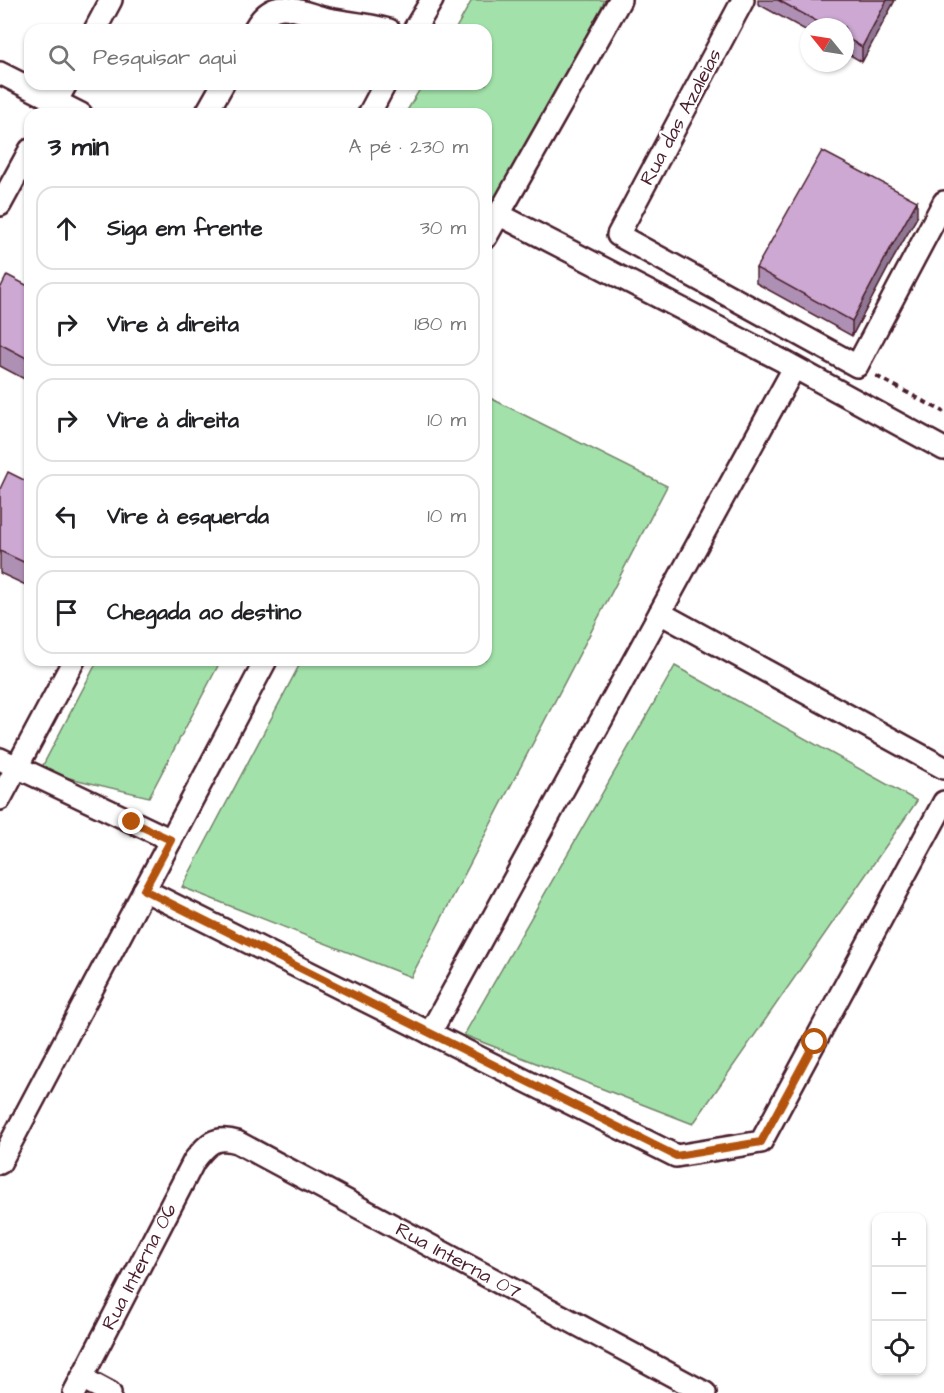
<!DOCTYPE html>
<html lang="pt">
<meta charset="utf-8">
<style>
body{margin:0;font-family:"Architects Daughter",sans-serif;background:#f2f2f2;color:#202124}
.controls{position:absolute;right:18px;bottom:18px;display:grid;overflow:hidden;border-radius:12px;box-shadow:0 2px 4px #0004}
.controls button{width:54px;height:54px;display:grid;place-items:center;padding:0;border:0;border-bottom:2px solid #e0e0e0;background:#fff;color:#202124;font:30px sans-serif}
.compass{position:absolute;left:800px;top:18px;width:54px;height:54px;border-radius:50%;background:#fff;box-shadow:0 2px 4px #0004;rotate:300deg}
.stop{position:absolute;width:18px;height:18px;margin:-14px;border:4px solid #b45309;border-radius:50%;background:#fff}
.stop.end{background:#b45309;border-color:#fff;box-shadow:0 2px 6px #0008}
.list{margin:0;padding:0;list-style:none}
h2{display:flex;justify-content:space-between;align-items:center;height:78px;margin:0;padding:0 24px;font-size:26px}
h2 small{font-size:20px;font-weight:400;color:#757577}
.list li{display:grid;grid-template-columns:39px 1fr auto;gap:18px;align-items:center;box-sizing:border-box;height:84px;margin:0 12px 12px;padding:0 12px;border:2px solid #e0e0e0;border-radius:18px}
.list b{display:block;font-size:22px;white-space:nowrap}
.list em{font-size:20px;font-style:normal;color:#757577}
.icon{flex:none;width:33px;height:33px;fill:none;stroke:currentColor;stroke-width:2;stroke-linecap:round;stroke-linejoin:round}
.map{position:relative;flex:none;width:944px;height:1393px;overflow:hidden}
.search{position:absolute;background:#fff;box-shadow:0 2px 4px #0004;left:24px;top:24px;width:468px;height:66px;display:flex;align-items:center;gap:15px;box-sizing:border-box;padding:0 21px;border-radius:18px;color:#757577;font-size:22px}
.panel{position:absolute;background:#fff;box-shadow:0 2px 4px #0004;left:24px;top:108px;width:468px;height:558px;border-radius:18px}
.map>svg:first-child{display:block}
.green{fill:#a2e2aa;stroke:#76806a;stroke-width:1.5}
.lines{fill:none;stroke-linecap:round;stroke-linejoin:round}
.minor-casing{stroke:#4a1f2b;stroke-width:26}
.path{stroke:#4a1f2b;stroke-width:4;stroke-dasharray:6 4.5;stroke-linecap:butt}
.minor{stroke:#fff;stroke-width:21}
.wall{fill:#af90b5;stroke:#4a1f2b;stroke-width:1.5}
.shaded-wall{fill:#8f7693;stroke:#4a1f2b;stroke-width:1.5}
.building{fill:#cca8d2;stroke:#4a1f2b;stroke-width:1.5}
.route{stroke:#b45309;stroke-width:8}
.labels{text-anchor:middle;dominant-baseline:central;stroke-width:5;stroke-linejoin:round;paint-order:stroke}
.street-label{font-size:20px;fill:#4a1f2b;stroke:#fff}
</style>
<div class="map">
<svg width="944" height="1393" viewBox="0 0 944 1393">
<rect width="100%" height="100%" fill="#fff"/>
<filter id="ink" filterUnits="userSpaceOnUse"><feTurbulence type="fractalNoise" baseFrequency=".0167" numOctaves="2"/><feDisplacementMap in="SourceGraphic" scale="12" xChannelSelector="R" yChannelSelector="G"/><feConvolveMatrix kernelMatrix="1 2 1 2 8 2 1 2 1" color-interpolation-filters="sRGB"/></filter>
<g filter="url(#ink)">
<!-- green -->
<path class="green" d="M472,0H605L486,228V114H405L423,84H486V30H455Z
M486,396L667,486L411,977L182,887L302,660H486Z
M98,660H221L149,797L40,771Z
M675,666L917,801L693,1124L464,1035Z"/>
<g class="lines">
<!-- minor casing -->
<g class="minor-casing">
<g id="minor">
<path d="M743,0L618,235L857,366L944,202"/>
<path d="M95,30L111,0"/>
<path d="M254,30C260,19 269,9 282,8C294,7 316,17 328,19C349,23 367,24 389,30"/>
<path d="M414,30L432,0"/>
<path d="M0,73L81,114"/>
<path d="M50,113L66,84"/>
<path d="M206,114L223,84"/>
<path d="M369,114L385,84"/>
<path d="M0,205L30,150"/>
<path d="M498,214L783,361L944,449"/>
<path d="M486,237L620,0"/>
<path d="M660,613L944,768"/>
<path d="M0,759L171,840"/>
<path d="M0,799L74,660"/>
<path d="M144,890L676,1156L761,1142L944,802"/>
<path d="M430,1033L794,368"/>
<path d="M0,1163L266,660"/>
<path d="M82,1378L110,1393"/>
<path id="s1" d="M74,1393L194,1161C207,1144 215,1135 237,1142L705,1393"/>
</g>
</g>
<!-- path -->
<path class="path" d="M876,376L944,412"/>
<!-- minor -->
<use href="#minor" class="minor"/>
</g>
<!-- wall -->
<path class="wall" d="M758,0H895L862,62L845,52V27H809V32L758,4Z
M917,217L889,266L852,336L756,283V268Z
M30,287V382L0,366V289Z
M30,483V587L0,573V489Z"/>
<!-- shaded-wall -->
<path class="shaded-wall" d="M887,0H895L862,62V47Z
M917,201V217L889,266L852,336V321L889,251Z"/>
<!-- building -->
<path class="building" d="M778,0H887L862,47L845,37V27H827Z
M822,151L917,201L889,251L852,321L756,268Z
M7,275L30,287V360L0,344V289Z
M8,472L30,483V565L0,551V489Z"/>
</g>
<g class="lines" filter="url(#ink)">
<!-- route -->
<path class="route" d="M132,822L171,840L144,890L676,1156L761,1142L815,1042"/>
</g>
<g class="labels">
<!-- street labels -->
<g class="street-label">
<text transform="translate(681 117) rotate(-62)">Rua das Azaleias</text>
<text stroke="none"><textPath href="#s1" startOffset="564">Rua Interna 07</textPath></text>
<text stroke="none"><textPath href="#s1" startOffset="142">Rua Interna 06</textPath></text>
</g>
</g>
</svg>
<div class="controls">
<button>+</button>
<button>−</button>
<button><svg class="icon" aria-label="locate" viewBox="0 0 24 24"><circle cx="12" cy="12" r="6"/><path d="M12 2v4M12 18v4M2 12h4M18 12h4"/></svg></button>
</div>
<svg class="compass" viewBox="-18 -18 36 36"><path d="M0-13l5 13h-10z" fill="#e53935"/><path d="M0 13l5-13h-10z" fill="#757577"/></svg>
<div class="stop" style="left:815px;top:1042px"></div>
<div class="stop end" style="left:132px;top:822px"></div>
<div class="search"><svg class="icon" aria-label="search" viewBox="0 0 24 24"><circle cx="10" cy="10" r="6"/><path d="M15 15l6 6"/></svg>Pesquisar aqui</div>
<section class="panel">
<h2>3 min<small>A pé · 230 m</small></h2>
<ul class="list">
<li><svg class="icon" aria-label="ahead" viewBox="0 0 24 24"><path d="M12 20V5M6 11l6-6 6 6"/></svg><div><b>Siga em frente</b></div><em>30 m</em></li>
<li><svg class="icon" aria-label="right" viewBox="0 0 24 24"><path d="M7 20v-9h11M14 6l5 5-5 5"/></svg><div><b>Vire à direita</b></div><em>180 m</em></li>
<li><svg class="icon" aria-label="right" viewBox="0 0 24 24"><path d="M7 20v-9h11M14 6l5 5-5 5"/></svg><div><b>Vire à direita</b></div><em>10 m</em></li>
<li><svg class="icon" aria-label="left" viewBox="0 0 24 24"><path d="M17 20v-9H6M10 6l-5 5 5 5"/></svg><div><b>Vire à esquerda</b></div><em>10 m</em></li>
<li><svg class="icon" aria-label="arrive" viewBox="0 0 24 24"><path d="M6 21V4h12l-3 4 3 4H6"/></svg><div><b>Chegada ao destino</b></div></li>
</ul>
</section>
</div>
